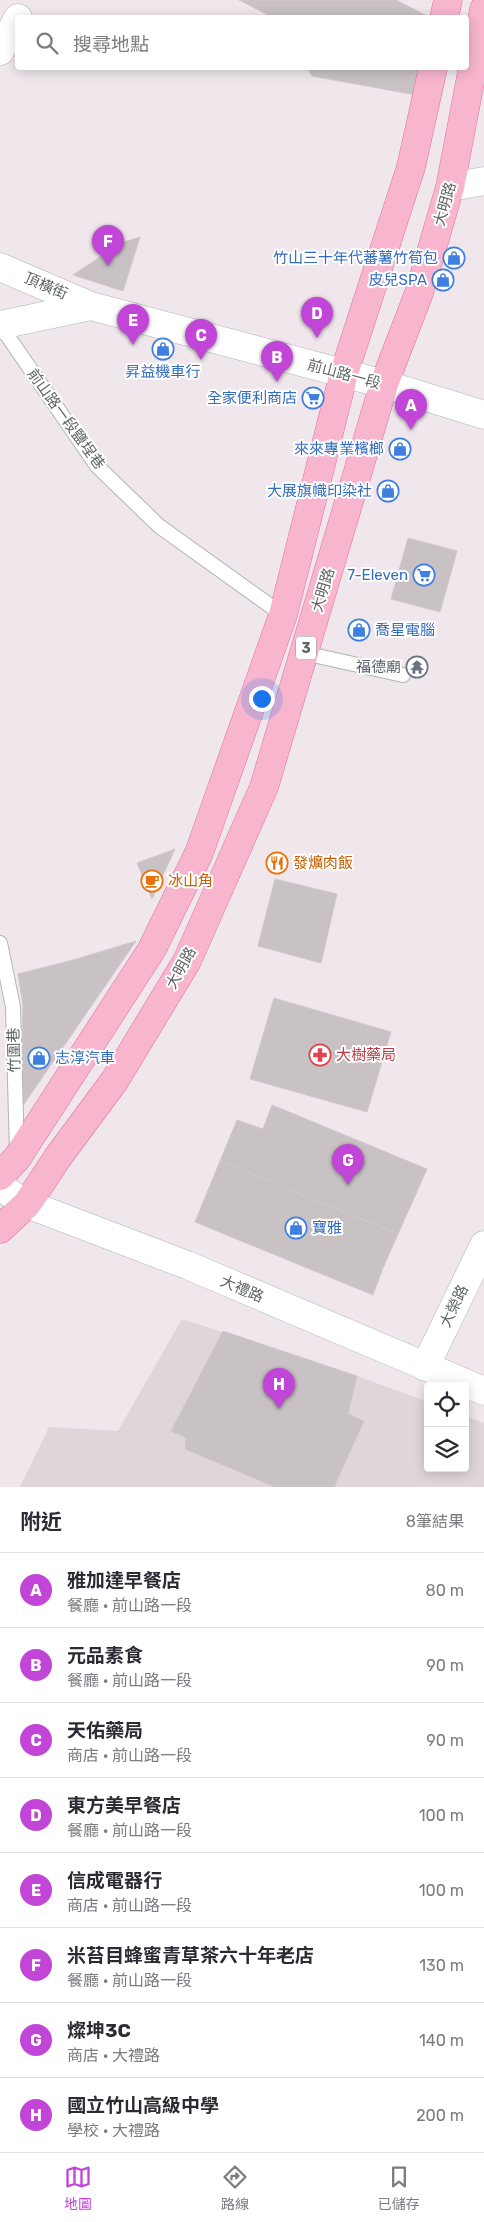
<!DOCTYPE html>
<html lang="zh-TW">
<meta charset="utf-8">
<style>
body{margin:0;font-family:Rubik,"Noto Sans TC",sans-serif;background:#f7f7f7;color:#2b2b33}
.controls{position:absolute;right:15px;bottom:15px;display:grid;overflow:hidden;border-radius:5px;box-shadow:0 2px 12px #0003}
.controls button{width:45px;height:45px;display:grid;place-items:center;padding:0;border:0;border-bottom:1px solid #e1e1e2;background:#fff;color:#2b2b33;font:25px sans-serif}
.you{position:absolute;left:261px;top:698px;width:18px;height:18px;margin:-12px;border:4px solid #fff;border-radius:50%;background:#1a73e8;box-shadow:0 0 0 8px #1a73e833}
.badge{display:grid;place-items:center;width:32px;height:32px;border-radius:50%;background:#c145d7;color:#fff;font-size:16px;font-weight:700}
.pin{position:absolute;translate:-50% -41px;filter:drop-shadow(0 1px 2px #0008)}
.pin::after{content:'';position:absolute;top:26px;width:18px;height:15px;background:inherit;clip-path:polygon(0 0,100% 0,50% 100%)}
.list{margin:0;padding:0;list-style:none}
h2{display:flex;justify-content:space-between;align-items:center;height:65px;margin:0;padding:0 20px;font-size:21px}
h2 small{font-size:16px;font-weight:400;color:#7c7c81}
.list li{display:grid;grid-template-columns:32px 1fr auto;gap:15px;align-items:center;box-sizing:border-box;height:75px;padding:0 20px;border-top:1px solid #e1e1e2}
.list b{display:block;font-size:19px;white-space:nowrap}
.list p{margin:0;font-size:16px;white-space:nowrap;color:#7c7c81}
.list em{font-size:16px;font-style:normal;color:#7c7c81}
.icon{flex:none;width:28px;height:28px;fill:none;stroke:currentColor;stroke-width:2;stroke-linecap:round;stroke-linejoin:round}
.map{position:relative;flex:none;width:484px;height:1487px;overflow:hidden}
.search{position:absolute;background:#fff;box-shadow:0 2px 12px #0003;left:15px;right:15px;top:15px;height:55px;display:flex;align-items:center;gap:12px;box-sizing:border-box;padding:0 18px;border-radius:5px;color:#7c7c81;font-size:19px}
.sheet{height:665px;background:#fff}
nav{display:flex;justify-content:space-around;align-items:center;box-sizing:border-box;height:70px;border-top:1px solid #e1e1e2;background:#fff;font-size:14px;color:#7c7c81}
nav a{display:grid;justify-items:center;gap:2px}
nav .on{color:#c145d7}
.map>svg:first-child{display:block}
.education{fill:#dfd6da}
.building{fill:#c8c2c5;stroke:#d3c6cd}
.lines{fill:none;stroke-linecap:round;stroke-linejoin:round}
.service-casing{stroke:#b0b5b2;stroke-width:16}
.minor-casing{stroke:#b0b5b2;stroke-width:29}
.tertiary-casing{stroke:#b0b5b2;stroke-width:29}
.primary-casing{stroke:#e36da9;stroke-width:29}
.service{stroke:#fff;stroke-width:14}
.minor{stroke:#fff;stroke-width:28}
.tertiary{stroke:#fff;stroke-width:28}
.primary{stroke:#f7b5ce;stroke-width:28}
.labels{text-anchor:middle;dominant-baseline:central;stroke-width:4;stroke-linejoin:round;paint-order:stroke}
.shield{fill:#fff;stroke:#8f9490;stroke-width:1}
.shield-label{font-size:14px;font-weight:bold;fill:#5f6661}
.street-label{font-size:15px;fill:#5f6661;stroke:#fff}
.shop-label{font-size:15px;fill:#366cbe;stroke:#fff;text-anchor:end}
.worship-label{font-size:15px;fill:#5b616d;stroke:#fff;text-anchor:end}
.food-label{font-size:15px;fill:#c56008;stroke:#fff;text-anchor:start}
.health-label{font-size:15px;fill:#be3a42;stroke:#fff;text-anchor:start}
</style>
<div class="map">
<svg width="484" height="1487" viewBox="0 0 484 1487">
<rect width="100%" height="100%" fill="#efe7eb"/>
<!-- education -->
<path class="education" d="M182,1319L357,1376L428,1402V1468H465V1416L484,1423V1487H20L49,1427L118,1431Z"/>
<!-- building -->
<path class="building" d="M239,0H396L431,18H274Z
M307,68H422L416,95L312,76Z
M140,237L123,291L73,275L121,243Z
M408,538L457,551L440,612L391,599Z
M175,849L152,899L137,863Z
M275,879L337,894L321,963L258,946Z
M136,941L20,1110L23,1006L18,974L73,960Z
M274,998L391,1032L367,1112L250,1079Z
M272,1105L427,1169L398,1234L220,1161L237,1120L263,1129Z
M220,1161L398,1234L383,1268L373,1295L195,1222Z
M223,1331L357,1376L348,1414L364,1421L334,1487H275L185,1449L186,1438L171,1431Z"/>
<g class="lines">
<!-- service casing -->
<g class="service-casing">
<path id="service" d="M0,325L97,466L159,526L283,615
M304,653L403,675
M0,943L13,1007L17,1153"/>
</g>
<!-- minor casing -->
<g class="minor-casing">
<path id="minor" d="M0,51L18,18
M450,187L484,181
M0,267L91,306
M0,325L91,306L384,384
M0,1187L27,1204L187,1265L484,1391
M425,1367L484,1245"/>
</g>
<!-- tertiary casing -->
<g class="tertiary-casing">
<path id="tertiary" d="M384,384L484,415"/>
</g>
<!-- primary casing -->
<g class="primary-casing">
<path id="primary" d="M444,18L448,0
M0,1176L17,1158L152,949L199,853L283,615L344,373L411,167L433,68
M0,1229L27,1204L58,1157L115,1080L187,961L264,787L384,384L419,293L450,187L484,9"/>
</g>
<!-- service -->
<use href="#service" class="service"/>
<!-- minor -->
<use href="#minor" class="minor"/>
<!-- tertiary -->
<use href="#tertiary" class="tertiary"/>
<!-- primary -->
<use href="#primary" class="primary"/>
</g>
<!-- icons -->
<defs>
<g id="shop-ring" transform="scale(1.125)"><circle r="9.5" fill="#fff" stroke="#3f7fe0" stroke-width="1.5"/><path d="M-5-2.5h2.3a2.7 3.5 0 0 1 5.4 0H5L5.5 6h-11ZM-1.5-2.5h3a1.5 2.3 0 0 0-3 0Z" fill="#3f7fe0"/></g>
<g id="supermarket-ring" transform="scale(1.125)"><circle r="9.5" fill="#fff" stroke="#3f7fe0" stroke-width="1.5"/><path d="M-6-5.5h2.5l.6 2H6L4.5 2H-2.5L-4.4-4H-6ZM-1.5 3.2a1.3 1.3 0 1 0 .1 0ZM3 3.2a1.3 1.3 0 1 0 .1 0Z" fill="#3f7fe0"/></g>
<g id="temple-ring" transform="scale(1.125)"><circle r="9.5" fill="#fff" stroke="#6b7280" stroke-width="1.5"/><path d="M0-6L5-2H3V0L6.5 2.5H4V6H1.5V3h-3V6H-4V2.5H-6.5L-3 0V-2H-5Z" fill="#6b7280"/></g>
<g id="restaurant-ring" transform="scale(1.125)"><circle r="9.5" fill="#fff" stroke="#e8710a" stroke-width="1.5"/><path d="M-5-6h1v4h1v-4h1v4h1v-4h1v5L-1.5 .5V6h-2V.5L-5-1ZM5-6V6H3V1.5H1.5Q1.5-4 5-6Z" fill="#e8710a"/></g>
<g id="cafe-ring" transform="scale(1.125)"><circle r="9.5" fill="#fff" stroke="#e8710a" stroke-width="1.5"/><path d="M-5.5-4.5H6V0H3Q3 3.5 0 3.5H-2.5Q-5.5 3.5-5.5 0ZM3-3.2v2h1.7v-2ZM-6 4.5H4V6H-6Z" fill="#e8710a"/></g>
<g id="pharmacy-ring" transform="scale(1.125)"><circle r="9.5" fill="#fff" stroke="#e0444e" stroke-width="1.5"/><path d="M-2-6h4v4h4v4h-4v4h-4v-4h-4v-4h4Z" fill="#e0444e"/></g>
</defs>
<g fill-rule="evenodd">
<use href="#shop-ring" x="454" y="258"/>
<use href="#shop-ring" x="443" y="280"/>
<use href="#shop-ring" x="163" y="349"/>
<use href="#supermarket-ring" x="313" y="398"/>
<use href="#shop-ring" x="400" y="449"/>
<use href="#shop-ring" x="388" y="491"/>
<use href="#supermarket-ring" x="424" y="575"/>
<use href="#shop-ring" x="359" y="630"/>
<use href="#temple-ring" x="417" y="667"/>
<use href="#restaurant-ring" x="277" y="863"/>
<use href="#cafe-ring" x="152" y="881"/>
<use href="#pharmacy-ring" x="320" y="1055"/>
<use href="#shop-ring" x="39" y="1058"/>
<use href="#shop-ring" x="296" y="1228"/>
</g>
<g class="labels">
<!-- shield labels -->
<rect class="shield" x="296" y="636.5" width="20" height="23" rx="4"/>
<g class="shield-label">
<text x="306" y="648">3</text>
</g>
<!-- street labels -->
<g class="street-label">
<text transform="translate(445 204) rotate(-74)">大明路</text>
<text transform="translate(46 286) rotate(23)">頂橫街</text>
<text transform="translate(344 374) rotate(15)">前山路一段</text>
<text transform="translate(66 419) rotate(54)">前山路一段鹽埕巷</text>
<text transform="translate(323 590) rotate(-73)">大明路</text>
<text transform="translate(181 968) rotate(-61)">大明路</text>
<text transform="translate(14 1050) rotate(-91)">竹圍巷</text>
<text transform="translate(242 1289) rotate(23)">大禮路</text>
<text transform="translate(454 1306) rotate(-64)">大榮路</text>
</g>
<!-- shop labels -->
<g class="shop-label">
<text x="438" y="258">竹山三十年代蕃薯竹筍包</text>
<text x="427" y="280">皮兒SPA</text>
<text x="163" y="372" text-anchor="middle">昇益機車行</text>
<text x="297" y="398">全家便利商店</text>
<text x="384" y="449">來來專業檳榔</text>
<text x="372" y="491">大展旗幟印染社</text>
<text x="408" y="575">7-Eleven</text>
<text x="375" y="630" text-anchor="start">喬星電腦</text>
<text x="55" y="1058" text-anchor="start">志淳汽車</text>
<text x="312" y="1228" text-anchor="start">寶雅</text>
</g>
<!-- worship labels -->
<g class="worship-label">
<text x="401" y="667">福德廟</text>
</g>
<!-- food labels -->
<g class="food-label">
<text x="293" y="863">發爌肉飯</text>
<text x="168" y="881">冰山角</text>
</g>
<!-- health labels -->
<g class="health-label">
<text x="336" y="1055">大樹藥局</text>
</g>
</g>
</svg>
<div class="controls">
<button><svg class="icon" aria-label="locate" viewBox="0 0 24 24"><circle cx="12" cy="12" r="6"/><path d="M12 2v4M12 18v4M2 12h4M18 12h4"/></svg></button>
<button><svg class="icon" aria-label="layers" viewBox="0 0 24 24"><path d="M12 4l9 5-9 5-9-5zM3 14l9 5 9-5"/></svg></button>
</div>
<div class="you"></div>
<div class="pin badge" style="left:411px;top:430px">A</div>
<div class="pin badge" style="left:277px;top:382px">B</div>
<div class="pin badge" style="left:201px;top:360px">C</div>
<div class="pin badge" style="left:317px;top:338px">D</div>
<div class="pin badge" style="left:133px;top:345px">E</div>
<div class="pin badge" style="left:108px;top:266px">F</div>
<div class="pin badge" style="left:348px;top:1185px">G</div>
<div class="pin badge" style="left:279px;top:1409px">H</div>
<div class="search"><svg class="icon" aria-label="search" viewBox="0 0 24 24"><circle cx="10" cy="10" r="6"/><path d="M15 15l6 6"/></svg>搜尋地點</div>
</div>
<section class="sheet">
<h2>附近<small>8筆結果</small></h2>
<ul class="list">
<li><span class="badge">A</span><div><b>雅加達早餐店</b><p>餐廳 · 前山路一段</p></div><em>80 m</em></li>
<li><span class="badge">B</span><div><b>元品素食</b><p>餐廳 · 前山路一段</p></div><em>90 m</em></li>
<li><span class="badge">C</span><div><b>天佑藥局</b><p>商店 · 前山路一段</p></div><em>90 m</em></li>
<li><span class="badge">D</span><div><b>東方美早餐店</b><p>餐廳 · 前山路一段</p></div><em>100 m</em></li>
<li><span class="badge">E</span><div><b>信成電器行</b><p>商店 · 前山路一段</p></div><em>100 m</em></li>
<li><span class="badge">F</span><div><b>米苔目蜂蜜青草茶六十年老店</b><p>餐廳 · 前山路一段</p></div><em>130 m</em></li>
<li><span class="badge">G</span><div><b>燦坤3C</b><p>商店 · 大禮路</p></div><em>140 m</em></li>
<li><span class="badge">H</span><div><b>國立竹山高級中學</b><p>學校 · 大禮路</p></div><em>200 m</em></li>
</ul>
</section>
<nav>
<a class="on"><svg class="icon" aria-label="map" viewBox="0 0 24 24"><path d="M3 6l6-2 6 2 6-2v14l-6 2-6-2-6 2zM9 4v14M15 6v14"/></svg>地圖</a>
<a><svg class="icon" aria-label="directions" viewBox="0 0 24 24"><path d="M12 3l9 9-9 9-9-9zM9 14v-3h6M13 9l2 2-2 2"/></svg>路線</a>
<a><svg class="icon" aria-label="saved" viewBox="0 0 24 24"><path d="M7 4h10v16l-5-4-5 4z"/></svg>已儲存</a>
</nav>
